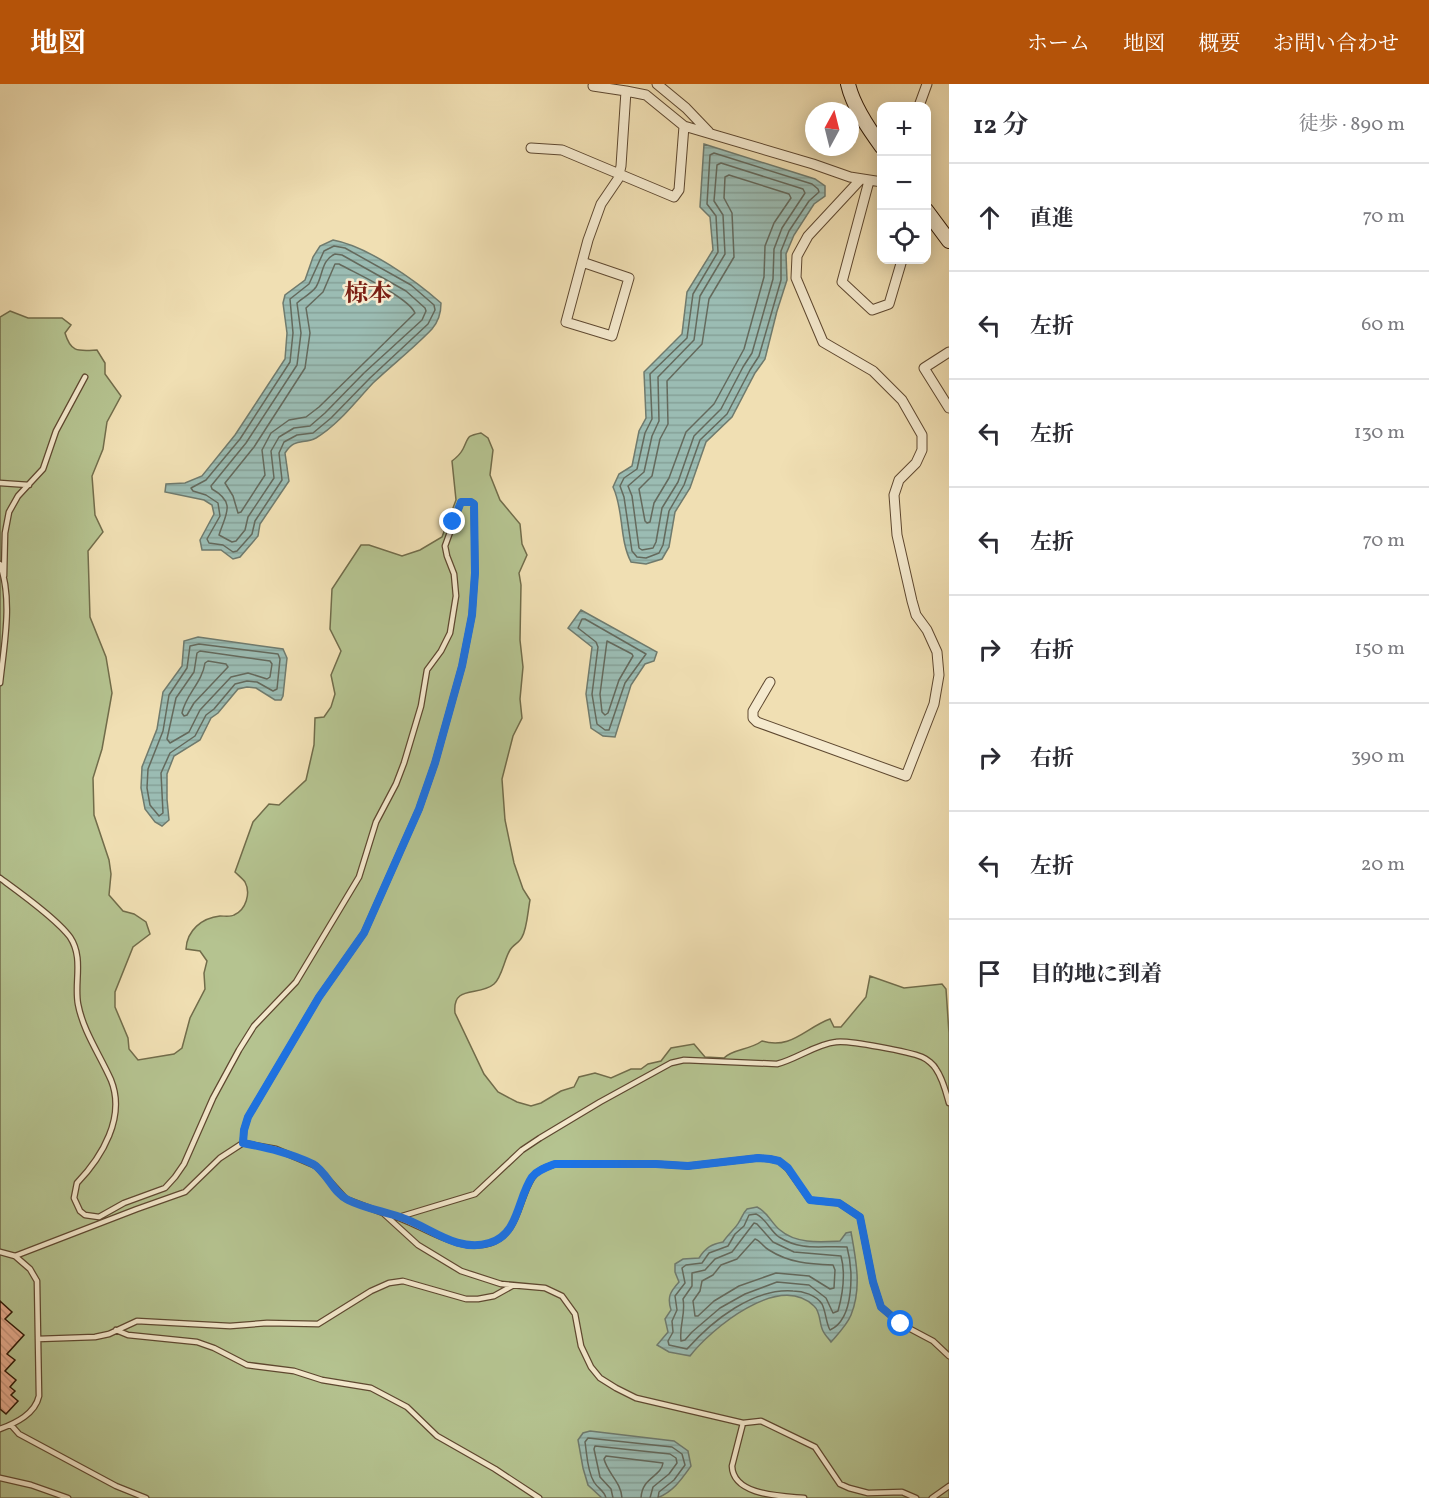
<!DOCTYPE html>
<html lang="ja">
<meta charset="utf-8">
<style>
body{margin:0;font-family:Vollkorn,"Noto Serif JP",serif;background:#f7f7f7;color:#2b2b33}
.controls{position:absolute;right:18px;top:18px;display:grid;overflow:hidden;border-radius:12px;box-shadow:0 3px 15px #0003}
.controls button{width:54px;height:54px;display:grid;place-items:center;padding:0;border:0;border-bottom:2px solid #e1e1e2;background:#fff;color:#2b2b33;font:30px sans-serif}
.compass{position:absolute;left:805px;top:18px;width:54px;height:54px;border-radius:50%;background:#fff;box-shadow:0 3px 15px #0003;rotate:7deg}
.stop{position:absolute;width:18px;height:18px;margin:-14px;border:4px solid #1a73e8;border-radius:50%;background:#fff}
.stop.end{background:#1a73e8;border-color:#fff;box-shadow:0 2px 6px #0008}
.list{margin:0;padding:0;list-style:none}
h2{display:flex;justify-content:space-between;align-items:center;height:78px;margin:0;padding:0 24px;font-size:26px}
h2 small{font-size:20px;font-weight:400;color:#7c7c81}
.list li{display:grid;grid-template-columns:39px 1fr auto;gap:18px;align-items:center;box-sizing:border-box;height:108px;padding:0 24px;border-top:2px solid #e1e1e2}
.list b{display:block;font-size:22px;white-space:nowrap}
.list em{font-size:20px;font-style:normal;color:#7c7c81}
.icon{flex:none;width:33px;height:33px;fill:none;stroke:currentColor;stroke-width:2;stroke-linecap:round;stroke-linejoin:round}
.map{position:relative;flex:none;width:949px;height:1414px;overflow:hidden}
header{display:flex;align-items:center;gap:36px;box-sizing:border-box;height:84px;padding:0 30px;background:#b45309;color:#fff}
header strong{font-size:28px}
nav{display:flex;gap:33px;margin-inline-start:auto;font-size:21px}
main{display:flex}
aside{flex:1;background:#fff}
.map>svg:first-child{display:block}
.green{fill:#b5c390;stroke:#716c4a;stroke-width:1.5}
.water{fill:url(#water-rules);stroke:#6f7a6d;stroke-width:1.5}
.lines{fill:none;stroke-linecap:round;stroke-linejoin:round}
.shore{stroke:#64695c;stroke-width:1.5}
.building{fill:url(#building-back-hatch);stroke:#2d1604;stroke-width:1.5}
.lane-casing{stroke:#5e4830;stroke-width:7}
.street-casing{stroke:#5e4830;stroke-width:11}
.secondary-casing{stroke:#2d1604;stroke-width:16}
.lane{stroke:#f5eace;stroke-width:4.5}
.street{stroke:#f5eace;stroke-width:9}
.secondary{stroke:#f5eace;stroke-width:14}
.route{stroke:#1a73e8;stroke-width:8}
.labels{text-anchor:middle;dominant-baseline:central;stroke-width:5;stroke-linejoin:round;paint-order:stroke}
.quarter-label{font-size:24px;font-weight:bold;fill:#7a1f14;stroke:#f5eace}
</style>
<header>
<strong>地図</strong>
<nav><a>ホーム</a><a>地図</a><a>概要</a><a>お問い合わせ</a></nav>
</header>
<main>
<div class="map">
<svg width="949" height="1414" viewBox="0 0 949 1414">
<defs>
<pattern id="water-rules" width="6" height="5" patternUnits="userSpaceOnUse" patternTransform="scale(1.5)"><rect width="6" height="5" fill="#9bbcb3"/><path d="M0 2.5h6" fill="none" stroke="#86a198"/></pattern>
<pattern id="building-back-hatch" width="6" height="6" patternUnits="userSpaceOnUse" patternTransform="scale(1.5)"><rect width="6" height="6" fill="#e7ac8f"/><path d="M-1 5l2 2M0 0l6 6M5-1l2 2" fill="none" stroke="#c6937a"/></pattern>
</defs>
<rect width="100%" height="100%" fill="#f0dfb3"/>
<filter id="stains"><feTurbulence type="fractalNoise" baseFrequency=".00333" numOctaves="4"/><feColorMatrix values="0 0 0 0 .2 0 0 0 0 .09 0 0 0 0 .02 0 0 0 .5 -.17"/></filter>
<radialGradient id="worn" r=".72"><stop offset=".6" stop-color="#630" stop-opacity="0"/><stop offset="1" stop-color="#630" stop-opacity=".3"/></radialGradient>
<!-- green -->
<path class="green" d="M10,227L28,234H62L71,241L65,249C71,269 78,267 97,266L105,279V290L121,312L107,338L103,365L92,392L95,431L103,448L88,467L90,533L106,573L112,609L102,665L93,694L94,731L109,776L111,790L109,811L123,827L134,830L146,838L150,850L133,863L115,908V923L128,954L129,965L138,976L174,970L182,964L190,934L205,905L204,889L207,877L200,867L186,865C187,846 202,834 220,832C225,832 231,833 234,831C246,826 251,809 245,798C243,795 238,791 235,788L253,738L269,720L279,721L306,696L314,661L315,634L324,633L331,623L335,610L331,591L341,567L330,545L332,505L361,461H369L402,472L420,466L442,453L456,416L452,377C456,374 461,369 463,365C469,353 466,352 481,349L488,354L493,366L490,391L500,416L520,440L522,460L527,471L519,489L521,501L520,556L523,583L520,615L522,634L513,652L502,695L505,736L514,779L523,805L530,816C528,826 527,845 522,853C520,858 513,861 510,866C504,876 502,893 494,900C479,913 452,900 455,929L484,990L498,1008L517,1018L531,1022L541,1019L561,1007L574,1003L579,993L595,989L611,994L631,985H641L648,980L661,977L671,964L694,960L705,973L724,974C732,965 750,966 762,957C791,966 805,944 830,935L834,943H841L866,913L870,892L904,904L942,900L946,905L949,949V1414H0V233Z"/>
<!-- water -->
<path class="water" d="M704,60L815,95L825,102V112L814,120L794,151L786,170L787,196L777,227L765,275L755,289L732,333L706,358L690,404L675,428L669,463L662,475L646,480L631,478C619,455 624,426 613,403L619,390L632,382L639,347L646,334L644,288L682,250L687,208L713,166L710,133L700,123Z
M333,156C367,162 415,196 441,219C441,228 438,238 432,245C414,264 392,281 373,299C356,317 338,341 316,354C303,361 295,353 285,369L289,397L260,440L258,452L240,473L233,475L221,466H202L200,456L214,430L212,421L204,416L165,408L166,400L185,399L202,392L235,351L285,275L287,249L283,219L285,211L305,196L313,173L320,162Z
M581,526L657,568L654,577L645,580L631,601L615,653L603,652L591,644L586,610L592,563L568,544Z
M198,553L283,565L287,574L283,612L281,616H275L256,604L247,603L238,605L218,629L211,634L200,656L174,672L167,690V715L169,736L162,742L155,738L145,725L141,704L142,683L157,645L163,608L182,582L184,557Z
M757,1123C768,1128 771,1139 780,1146C796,1160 820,1158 840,1157L846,1149L851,1148C856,1176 862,1204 851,1231C847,1241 838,1250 831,1258C829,1255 825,1251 823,1247C819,1240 821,1228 814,1222C779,1188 711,1245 690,1272L669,1268L657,1261L668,1248L665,1235L671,1226C667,1213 670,1208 679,1198L675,1188V1180L683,1175L699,1174C706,1163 712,1160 723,1158C728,1150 736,1144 739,1138C742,1133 743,1129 747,1125Z
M590,1347L674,1357L688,1367L691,1382C681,1396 673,1408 657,1414H602L588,1401L583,1384L578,1356L583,1349Z"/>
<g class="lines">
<!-- shore -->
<path class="shore" d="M714,69L812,100L818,105L819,108L809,117L789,147L781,167V196L759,272L750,286L727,330L700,356L684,401L669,427L663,461L659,469L646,474L637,473L632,467L624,413L620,402L624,394L637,385L645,349L652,335L650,290L687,254L693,210L718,168L716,132L707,120L710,71Z
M721,79L803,105L805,109L782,144L774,165L773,195L752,269L743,283L721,325L694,352L678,398L662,424L656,458L653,464L642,466L639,464L632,412L628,402L644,388L652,352L659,337L658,293L694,256L700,212L725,170L723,131L714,117L717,81Z
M729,91L789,110L791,114L774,139L765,162L764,193L744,265L714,320L686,348L669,394L654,419L650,438L647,439L645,437L639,405L652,392L660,355L668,340L667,297L702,260L709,215L734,173L732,129L724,114L725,93Z
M334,162L345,164L411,201L434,221L435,226L428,240L370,294L331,334L313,349L297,351L284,358L279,369L282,396L255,437L252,450L237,467L233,468L223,461L209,459L207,455L220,432L218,419L206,411L193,407L191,404L206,396L240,355L290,278L293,249L290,215L309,200L324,167Z
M335,170L342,171L406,207L425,224L426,227L422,236L364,289L325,329L310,342L294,344L279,353L271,367L274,394L248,433L245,446L236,457L232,458L219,451C225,431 237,419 212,405L211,402L246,359L297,281L301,249L297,219C302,214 311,210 316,203C323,192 321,176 335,170Z
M335,180H339C357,190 408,213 415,229L319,323L306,333L289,336L271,349L262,366L265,391L241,428L238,429L233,412L225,399L254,363L305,284L310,249L306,224L323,208Z
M582,535H585L646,570L625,599L609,646H605L597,640L592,610L598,563L596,558L578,544Z
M607,557L632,570L633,572L619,596L608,629L605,631L602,628L600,610Z
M199,560L278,570L280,575L277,605L273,607L257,598L247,597L235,600L214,625L206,631L195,652L170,669L161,689L163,729L159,732L150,721L147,704L148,685L163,647L169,611L187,584L190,562Z
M200,567L270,577L272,580L270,593L267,595L248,589L231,593L200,626L189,648L170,659L167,655L176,614L194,588L197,569Z
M208,577L226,580L228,583L194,619L187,631L184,632L182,629C186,610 202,599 205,579Z
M756,1130C766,1134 770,1147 779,1153C803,1168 822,1161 847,1163C853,1185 855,1235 830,1246C826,1239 826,1228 822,1220C816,1211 803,1207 793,1207C753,1204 713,1236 687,1265L669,1261L668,1257L673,1248L672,1237L677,1226L675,1212L685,1199L682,1184L686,1181L702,1179L709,1169L728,1162L735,1150L744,1142L749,1131Z
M754,1139L757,1140L773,1158L794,1168L841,1172C846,1191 843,1209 838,1227L833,1229L826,1214L809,1201L777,1198L745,1210L720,1224L692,1248L685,1256L681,1257C679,1241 686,1230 683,1215L692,1202V1189L705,1186L715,1175L732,1168Z
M755,1155C761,1157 763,1163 769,1166C789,1179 810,1180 833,1181L835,1186L834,1204L830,1205L809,1192L776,1189L739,1202L714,1217L698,1232H695L693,1217L700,1207L702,1197L713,1191L721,1181L737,1175Z
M606,1414C604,1406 598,1405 594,1398C587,1387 587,1370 585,1358L588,1354L672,1363L682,1370L685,1381L674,1396L659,1408L658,1414
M613,1414L611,1405L600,1393L594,1365L595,1362L670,1370L676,1374L677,1379L669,1390L653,1403L650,1414
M622,1414C621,1398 608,1390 604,1375L606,1372L663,1379C661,1393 642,1393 641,1414"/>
</g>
<!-- building -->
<path class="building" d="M0,1217L12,1228L5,1235L24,1251L7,1270L15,1276L5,1287L16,1296L10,1303L15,1307L11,1311L18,1317L6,1330L0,1325Z"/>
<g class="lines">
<!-- lane casing -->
<g class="lane-casing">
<path id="lane" d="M0,399L29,401
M0,480C13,516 4,561 0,599
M4,492L5,449L9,428L18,412L43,385L56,347L85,293
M0,794C19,808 57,835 70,853C84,874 74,898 78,920C83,947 100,971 111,996C126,1033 102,1073 77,1099L74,1114L80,1127L85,1131L99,1133L124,1119L165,1104L175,1093L184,1080L213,1014L239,966L254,942L296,898L359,793L376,738L396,700L404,679L421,622L427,586L441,567L450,549L456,512L454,490L447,472L445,462L461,418H471L474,420L475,489L472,531L462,582L435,679L419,725L364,849L319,913L248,1033L244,1046L243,1059
M385,1129C418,1137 457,1171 491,1159C519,1149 518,1116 532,1094C537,1086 547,1083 555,1080H656L688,1082L758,1074L770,1075L779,1077L788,1085L810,1116L839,1119L860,1133L873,1198L881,1223L901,1240L933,1257L949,1272
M399,1133L475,1110L522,1066L540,1054L600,1018L671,979L684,976L777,980C797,975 816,960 836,958C849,956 910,968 922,973C927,975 934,981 936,985C943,995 946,1008 949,1019
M0,1168L15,1172L137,1125L185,1108L220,1074L243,1059L276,1065L316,1082L346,1115L383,1129L418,1161L461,1187L501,1200L545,1204L562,1212L575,1230L581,1262L591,1283L600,1294L616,1304L636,1314L743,1339L732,1382C733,1412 782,1412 804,1414
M116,1246L128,1251L197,1258L214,1264L247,1281L294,1287L322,1296L371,1304L407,1323L437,1352L495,1385L539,1414
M38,1255L95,1253L109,1250L137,1237L230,1242L267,1239L318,1240L371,1207L389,1199L403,1197L466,1215H478L494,1212L512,1202
M743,1339L761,1337L815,1363L840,1400L849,1404L868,1409L902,1408L916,1414
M11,1341L19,1350L116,1402L146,1414
M0,1345C16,1339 35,1330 39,1312L37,1197L30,1185L15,1172
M0,1394L31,1401L68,1414
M932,1414L949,1402"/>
</g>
<!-- street casing -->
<g class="street-casing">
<path id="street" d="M657,0L686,24L709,48
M593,2L626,7
M919,22L927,0
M531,64L562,66L674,113L679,106L684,42
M869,97L842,198L872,226L889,220L902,176
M582,178L629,194L612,252L566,238L588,156L601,120L618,95L621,82L626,7L646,11L684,42L813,80L850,93L882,98
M949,268L924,284L949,324
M770,598L753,627V634L757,638L906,692L934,620L939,591L937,568L927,546L916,531L912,517L897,451L894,411L899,396L916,379L922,366V351L902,316L873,287L823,258L796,194L797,172L808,152L860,96"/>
</g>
<!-- secondary casing -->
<g class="secondary-casing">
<path id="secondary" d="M848,0C853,22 868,44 882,63
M926,126L949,157"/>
</g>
<!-- lane -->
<use href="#lane" class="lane"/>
<!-- street -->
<use href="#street" class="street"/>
<!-- secondary -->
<use href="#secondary" class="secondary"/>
</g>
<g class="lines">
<!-- route -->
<path class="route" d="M453,438L461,418H471L474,420L475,489L472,531L462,582L435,679L419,725L364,849L319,913L248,1033L244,1046L243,1059C268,1064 290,1069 313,1080C327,1088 333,1109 348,1116C364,1124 382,1127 400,1133C429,1142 456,1169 489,1159C519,1151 517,1115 532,1093C538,1086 547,1083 555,1080H656L688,1082L758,1074L770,1075L779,1077L788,1084L810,1116L839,1119L860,1133L873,1198L881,1223L901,1240"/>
</g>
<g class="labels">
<!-- quarter labels -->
<g class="quarter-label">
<text x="368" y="211">椋本</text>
</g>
</g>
<rect width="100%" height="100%" filter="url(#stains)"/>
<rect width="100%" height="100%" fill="url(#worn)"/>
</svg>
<div class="controls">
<button>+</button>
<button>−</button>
<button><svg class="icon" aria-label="locate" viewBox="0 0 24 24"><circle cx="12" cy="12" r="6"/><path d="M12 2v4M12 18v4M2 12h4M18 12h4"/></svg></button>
</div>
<svg class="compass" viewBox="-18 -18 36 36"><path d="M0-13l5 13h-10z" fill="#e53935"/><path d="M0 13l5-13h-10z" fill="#7c7c81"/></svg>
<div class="stop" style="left:901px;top:1240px"></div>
<div class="stop end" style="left:453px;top:438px"></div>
</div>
<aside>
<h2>12 分<small>徒歩 · 890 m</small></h2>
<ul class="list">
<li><svg class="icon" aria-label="ahead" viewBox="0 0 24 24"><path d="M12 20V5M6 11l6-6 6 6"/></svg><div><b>直進</b></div><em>70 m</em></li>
<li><svg class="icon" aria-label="left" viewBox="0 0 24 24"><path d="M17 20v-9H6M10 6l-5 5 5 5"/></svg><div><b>左折</b></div><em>60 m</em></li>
<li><svg class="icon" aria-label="left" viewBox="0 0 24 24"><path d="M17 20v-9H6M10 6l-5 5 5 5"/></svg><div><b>左折</b></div><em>130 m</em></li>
<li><svg class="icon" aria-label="left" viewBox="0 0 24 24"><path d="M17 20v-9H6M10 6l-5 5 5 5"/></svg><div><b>左折</b></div><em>70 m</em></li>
<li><svg class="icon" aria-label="right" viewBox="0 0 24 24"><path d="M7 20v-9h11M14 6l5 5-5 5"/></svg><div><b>右折</b></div><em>150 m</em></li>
<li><svg class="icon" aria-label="right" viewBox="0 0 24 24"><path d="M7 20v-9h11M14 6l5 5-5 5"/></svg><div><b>右折</b></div><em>390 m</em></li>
<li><svg class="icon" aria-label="left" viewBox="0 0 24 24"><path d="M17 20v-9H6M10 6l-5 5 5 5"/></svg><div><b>左折</b></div><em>20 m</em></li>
<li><svg class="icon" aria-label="arrive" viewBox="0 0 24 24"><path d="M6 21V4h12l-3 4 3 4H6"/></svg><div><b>目的地に到着</b></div></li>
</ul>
</aside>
</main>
